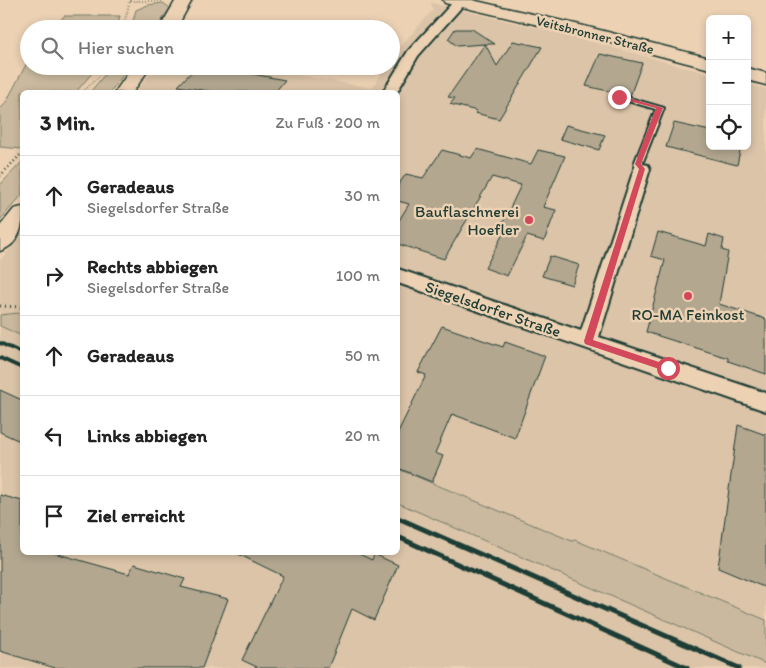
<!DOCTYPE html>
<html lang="de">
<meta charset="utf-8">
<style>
body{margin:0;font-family:Itim,sans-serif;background:#f6f6f6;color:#222}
.controls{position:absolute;right:15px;top:15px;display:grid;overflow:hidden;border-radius:8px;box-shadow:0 2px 8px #0003}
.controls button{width:45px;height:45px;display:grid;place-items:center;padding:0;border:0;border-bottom:1px solid #e0e0e0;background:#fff;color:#222;font:25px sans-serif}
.stop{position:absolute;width:15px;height:15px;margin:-11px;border:4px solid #d1495b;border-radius:50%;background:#fff}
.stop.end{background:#d1495b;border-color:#fff;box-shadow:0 1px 5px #0008}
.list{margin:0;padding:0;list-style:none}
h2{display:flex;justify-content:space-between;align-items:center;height:65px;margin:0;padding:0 20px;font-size:21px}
h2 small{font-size:16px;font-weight:400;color:#767676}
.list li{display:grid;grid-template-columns:32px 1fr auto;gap:15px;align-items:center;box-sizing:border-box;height:80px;padding:0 20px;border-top:1px solid #e0e0e0}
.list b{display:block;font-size:19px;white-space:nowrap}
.list p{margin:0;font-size:16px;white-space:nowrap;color:#767676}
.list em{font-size:16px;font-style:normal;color:#767676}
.icon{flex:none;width:28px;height:28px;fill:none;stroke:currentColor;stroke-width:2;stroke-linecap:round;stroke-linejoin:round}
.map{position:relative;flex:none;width:766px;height:668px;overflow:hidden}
.search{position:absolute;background:#fff;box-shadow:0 2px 8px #0003;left:20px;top:20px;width:380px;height:55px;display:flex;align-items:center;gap:12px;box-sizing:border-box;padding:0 18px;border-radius:28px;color:#767676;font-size:19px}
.panel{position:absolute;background:#fff;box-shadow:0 2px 8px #0003;left:20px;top:90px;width:380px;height:465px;border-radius:8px}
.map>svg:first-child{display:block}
.built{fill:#dbc4a8}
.green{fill:#cab99e;stroke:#747b69}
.building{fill:#b3a790;stroke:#1f3d34}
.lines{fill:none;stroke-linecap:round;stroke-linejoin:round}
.lane-casing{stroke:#1f3d34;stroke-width:4}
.street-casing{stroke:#1f3d34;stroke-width:4}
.secondary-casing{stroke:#1f3d34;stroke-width:3}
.path-far2{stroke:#1f3d34;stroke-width:2;stroke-dasharray:0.5 2.5;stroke-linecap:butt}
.path-far1{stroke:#1f3d34;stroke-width:2.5;stroke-dasharray:1 3;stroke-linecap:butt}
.path{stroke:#1f3d34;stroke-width:3;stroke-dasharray:1 4;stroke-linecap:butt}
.lane{fill:#ecd1b3;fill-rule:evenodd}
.street{fill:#ecd1b3;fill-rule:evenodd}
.secondary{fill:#ecd1b3;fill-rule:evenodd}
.rail-far1{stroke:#1f3d34;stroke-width:4}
.rail{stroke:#1f3d34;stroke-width:5}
.route{fill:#d1495b}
.poi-dot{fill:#d1495b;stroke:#ecd1b3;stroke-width:2}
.labels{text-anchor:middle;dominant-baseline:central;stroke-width:5;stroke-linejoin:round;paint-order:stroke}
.far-street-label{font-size:14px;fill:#1f3d34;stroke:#ecd1b3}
.poi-label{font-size:16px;fill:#1f3d34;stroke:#ecd1b3;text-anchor:end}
.street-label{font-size:16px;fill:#1f3d34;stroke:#ecd1b3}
</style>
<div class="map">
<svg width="766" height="668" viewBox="0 0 766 668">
<rect width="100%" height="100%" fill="#ecd1b3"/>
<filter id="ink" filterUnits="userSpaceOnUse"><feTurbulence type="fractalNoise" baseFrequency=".02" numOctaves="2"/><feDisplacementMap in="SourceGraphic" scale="10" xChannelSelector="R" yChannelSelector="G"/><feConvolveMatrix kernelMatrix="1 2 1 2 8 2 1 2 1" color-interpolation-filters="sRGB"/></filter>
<g filter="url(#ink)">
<!-- built -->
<path class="built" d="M431,3L567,35L710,74V146H747V84L766,89V620L575,540L572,541L398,469V92H136L156,66H247L372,88L386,66H391V58L396,51L433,10Z
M22,234V315L18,313L0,315V261Z
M0,326L22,336V552H398V503L766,664V668H0Z"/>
<!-- green -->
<path class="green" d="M163,3L170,8L156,29H131L136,10L148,5Z
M64,16H120L116,29H53Z
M29,59V66H98L76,92H22V149L0,147V109L5,104Z
M112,66H130L110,92H90Z
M22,162V195L0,220V185Z
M18,313L22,315V336L0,326V315Z
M398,469L572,541L575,540L766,620V664L398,503Z"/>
<!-- building -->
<path class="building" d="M455,29H472L495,44H485L497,66L513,41L542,47L499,119L475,113L477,111L450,104L455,98L448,97L485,44L457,46L448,39Z
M600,54L642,63L630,96L586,86Z
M197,66H210L285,80L275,92H214L178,86Z
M674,123L710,131V146H741L737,165L666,147Z
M566,125L605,135L599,150L560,139Z
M477,149L531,164L538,150L565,156L543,207L556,210L544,241L527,236L507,276L485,268L505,230L500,229L521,185L492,177L444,259L398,244V222L409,204L398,201V185L406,174L423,178L442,150L471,158Z
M658,232L706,246L709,234L724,239L722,250L728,252L719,304L766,319V374L728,361V358L646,332L665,260L651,256Z
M550,256L579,265L572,285L542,276Z
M442,326L503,347L505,342L545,356L515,438L452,414L435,453L443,456L432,482L398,468V432L426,375L418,372Z
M0,390L22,400V442L0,432Z
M738,425L766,435V588L718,568Z
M0,495L22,501V552H51L129,574L134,564L185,579L181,587L228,599L202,668H55L0,651Z
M234,552H355L372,560L374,554L398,565L374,620L352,609L328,668H259L242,660L283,576Z"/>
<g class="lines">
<!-- lane casing -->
<g class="lane-casing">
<path id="lane" d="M619,95L664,108L642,164L646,169L645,171H639L634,164L656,109L617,98L615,97Z"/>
</g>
<!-- street casing -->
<g class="street-casing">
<path id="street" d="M455,0H465L466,2L418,56L397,92H383L408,51Z
M642,164L648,165L650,169L599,337L766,393V411L398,283V269L581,331L634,169L636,165Z"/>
</g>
<!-- secondary casing -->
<g class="secondary-casing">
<path id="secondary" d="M176,0H192L176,29H159Z
M443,0H472L580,25L710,58V69L577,34L445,3Z
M133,66H151L133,92H115Z
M747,68L766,73V85L747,80Z
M22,207C24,225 20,245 0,251V226L14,209Z"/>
</g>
<!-- path-far2 -->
<path class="path-far2" d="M130,1H164
M123,29L130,0
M83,92L99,76L105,66"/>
<!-- path-far1 -->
<path class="path-far1" d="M0,176L22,153"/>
<!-- path -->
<path class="path" d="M0,306L22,307"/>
<!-- lane -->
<use href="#lane" class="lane"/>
<!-- street -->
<use href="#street" class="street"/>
<!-- secondary -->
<use href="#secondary" class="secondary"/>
<!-- rail-far1 -->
<path class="rail-far1" d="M0,343L22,353
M0,358L22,368"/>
<!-- rail -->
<path class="rail" d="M398,518L739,668
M398,537L687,668"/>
</g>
</g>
<!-- route -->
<path class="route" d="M619,95L663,108L641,164L645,169L593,340L671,366V371L668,372L585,344L584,341L639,169L635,164L656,108L617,98Z"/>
<!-- markers -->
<g class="poi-dot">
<circle cx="529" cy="220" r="5"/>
<circle cx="688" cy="296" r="5"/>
</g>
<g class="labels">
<!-- far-street labels -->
<g class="far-street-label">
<text transform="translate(595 35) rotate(14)">Veitsbronner Straße</text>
</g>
<!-- poi labels -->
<g class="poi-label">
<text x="519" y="211">Bauflaschnerei<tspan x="519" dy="18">Hoefler</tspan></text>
<text x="688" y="314" text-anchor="middle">RO-MA Feinkost</text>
</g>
<!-- street labels -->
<g class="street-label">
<text transform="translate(493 309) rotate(19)">Siegelsdorfer Straße</text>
</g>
</g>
</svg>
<div class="controls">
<button>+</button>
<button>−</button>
<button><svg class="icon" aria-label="locate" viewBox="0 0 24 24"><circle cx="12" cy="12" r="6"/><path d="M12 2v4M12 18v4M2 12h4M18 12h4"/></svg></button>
</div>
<div class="stop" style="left:668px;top:368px"></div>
<div class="stop end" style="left:619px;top:97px"></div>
<div class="search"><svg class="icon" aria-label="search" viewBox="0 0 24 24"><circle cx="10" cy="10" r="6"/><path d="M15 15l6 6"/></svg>Hier suchen</div>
<section class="panel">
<h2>3 Min.<small>Zu Fuß · 200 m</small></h2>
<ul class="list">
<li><svg class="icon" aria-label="ahead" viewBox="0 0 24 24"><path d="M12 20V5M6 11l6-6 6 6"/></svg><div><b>Geradeaus</b><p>Siegelsdorfer Straße</p></div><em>30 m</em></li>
<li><svg class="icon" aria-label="right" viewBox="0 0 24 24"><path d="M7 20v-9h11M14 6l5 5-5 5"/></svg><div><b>Rechts abbiegen</b><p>Siegelsdorfer Straße</p></div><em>100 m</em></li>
<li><svg class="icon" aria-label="ahead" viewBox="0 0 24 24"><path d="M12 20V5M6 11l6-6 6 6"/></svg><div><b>Geradeaus</b></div><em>50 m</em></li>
<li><svg class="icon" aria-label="left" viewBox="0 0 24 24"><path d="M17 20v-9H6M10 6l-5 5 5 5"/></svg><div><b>Links abbiegen</b></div><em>20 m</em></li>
<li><svg class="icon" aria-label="arrive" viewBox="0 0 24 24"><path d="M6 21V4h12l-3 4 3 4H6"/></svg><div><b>Ziel erreicht</b></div></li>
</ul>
</section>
</div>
